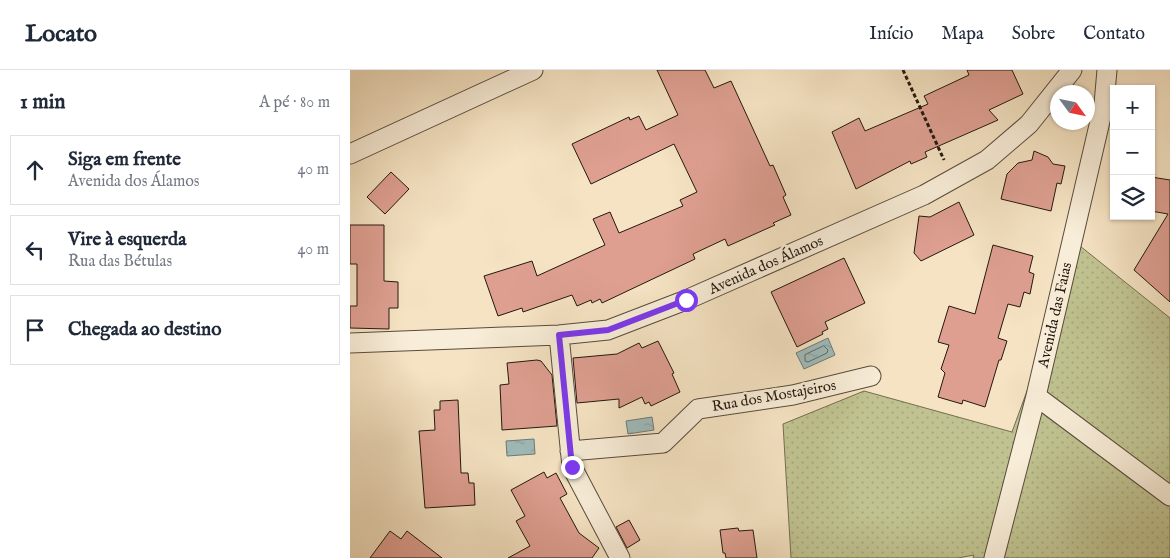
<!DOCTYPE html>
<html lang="pt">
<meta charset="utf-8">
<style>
body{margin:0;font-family:"IM FELL English",serif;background:#f2f2f3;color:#1f2937}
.controls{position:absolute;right:15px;top:15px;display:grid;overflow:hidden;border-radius:0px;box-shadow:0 1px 4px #0004}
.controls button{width:45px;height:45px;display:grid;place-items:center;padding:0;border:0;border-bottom:1px solid #e0e1e3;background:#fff;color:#1f2937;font:25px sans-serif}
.compass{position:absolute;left:700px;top:15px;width:45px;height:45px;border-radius:50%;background:#fff;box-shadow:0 1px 4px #0004;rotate:123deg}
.stop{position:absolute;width:15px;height:15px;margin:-11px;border:4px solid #7c3aed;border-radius:50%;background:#fff}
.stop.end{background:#7c3aed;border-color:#fff;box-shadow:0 1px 5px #0008}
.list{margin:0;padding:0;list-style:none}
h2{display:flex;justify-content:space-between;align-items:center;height:65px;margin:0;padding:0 20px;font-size:21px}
h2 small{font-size:16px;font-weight:400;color:#747a83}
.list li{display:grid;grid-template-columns:32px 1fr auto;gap:15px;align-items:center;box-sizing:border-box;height:70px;margin:0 10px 10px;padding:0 10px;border:1px solid #e0e1e3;border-radius:0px}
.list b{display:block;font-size:19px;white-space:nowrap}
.list p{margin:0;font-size:16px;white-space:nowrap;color:#747a83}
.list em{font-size:16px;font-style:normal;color:#747a83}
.icon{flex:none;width:28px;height:28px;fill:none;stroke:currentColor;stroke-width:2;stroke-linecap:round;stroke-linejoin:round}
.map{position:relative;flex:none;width:820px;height:488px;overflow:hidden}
header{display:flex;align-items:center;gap:30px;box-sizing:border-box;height:70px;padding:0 25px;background:#fff;border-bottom:1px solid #e0e1e3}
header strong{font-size:24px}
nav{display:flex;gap:28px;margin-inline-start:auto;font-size:18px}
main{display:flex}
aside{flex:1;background:#fff}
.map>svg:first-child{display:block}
.green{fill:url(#green-dots);stroke:#726e50}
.water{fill:url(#water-ripples);stroke:#6d7a77}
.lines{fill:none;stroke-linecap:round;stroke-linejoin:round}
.shore{stroke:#616a66;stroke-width:1}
.building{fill:#de9f91;stroke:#23180f}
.street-casing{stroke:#584b3c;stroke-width:21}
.path{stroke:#23180f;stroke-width:3;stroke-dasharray:4 2.5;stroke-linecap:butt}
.street{stroke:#f8edd8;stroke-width:19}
.route{stroke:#7c3aed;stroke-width:6}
.labels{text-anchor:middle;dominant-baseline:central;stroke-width:5;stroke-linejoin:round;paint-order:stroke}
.street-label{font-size:15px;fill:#23180f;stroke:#f8edd8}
</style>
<header>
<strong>Locato</strong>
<nav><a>Início</a><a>Mapa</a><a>Sobre</a><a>Contato</a></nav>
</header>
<main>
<aside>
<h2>1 min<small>A pé · 80 m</small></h2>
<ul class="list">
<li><svg class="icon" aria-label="ahead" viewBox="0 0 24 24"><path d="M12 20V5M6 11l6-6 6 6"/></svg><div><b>Siga em frente</b><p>Avenida dos Álamos</p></div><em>40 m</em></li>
<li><svg class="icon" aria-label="left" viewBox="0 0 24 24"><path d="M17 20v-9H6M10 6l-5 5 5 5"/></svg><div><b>Vire à esquerda</b><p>Rua das Bétulas</p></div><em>40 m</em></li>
<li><svg class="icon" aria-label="arrive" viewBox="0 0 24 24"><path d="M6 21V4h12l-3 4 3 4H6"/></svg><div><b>Chegada ao destino</b></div></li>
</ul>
</aside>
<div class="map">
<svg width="820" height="488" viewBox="0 0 820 488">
<defs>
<pattern id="green-dots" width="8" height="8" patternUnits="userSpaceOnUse" patternTransform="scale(1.25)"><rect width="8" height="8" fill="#c0c391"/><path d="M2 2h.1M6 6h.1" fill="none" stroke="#a5a77c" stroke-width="1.8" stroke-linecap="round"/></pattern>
<pattern id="water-ripples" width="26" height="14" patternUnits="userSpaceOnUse" patternTransform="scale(1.25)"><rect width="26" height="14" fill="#9fbcbc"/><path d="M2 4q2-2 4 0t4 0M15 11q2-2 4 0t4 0" fill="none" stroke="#89a1a0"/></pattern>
</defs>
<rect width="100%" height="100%" fill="#f5e3c3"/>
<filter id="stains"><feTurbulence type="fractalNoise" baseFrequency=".004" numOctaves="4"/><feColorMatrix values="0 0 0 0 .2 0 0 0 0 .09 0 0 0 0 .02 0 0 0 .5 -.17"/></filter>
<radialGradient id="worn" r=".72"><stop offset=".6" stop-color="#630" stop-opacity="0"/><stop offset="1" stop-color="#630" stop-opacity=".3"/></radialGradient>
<!-- green -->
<path class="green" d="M730,176L820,248V488H623L624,485L608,488H441L433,354L514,321L662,362Z"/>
<!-- water -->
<path class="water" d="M478,268L485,285L454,299L446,283Z
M302,347L304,360L278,364L276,351Z
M184,369L185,384L157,386L156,371Z"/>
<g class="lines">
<!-- shore -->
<path class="shore" d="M474,276L478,280L477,283L458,292L455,291V285Z"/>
</g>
<!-- building -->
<path class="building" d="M307,0H355L364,18L381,11L420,96L423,95L436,125L433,127L441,145L423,153L425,155L378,176L375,169L343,184L345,189L252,233L250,229L242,233L241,230L227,236L222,225L173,242L172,238L148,246L134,206L182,191L187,206L255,175L243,149L260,142L269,163L333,136L330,130L347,122L324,74L241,114L222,74L279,47L280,50L289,46L296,60L328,45Z
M617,0H662L673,24L639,40L648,50L575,82L577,87L561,94L560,91L506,119L482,62L509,48L515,61L578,34L574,26L619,5Z
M684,81L698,87L703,94L715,96L711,114L707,113L701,141L651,129L657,104L668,93L682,90Z
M41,102L59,119L35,144L17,127Z
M801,107L820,110V232L784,200L818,144L801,141Z
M609,132L624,165L571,191L564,183L569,146L580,147Z
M0,155H34V211L48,212V238H39V259L0,258V236H7V194H0Z
M643,175L683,186L679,202L684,204L680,224L674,222L670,237L658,234L648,268L657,271L651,290H649L635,337L613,330L612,334L588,327L595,303L591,299L599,275L588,272L599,236L625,244Z
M494,188L515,233L475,252L478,259L472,262L473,264L447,277L421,222Z
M308,271L324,303L322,304L330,322L301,336L299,332L295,334L292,327L269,338V329L227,333L223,288L267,284L289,273L292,278Z
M187,290L191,291L202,305L207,356L152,360L150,315L159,314L157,293Z
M108,330L111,403H118L119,413H124L125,435L75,438L69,361L85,360L84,340H90V331Z
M194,402L197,408L206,403L217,424L210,428L229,463L249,478L242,488H158L180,476L166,451L175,446L161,420Z
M279,450L290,470L277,478L266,457Z
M388,458L389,461L403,460L407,488H376L375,483H373L370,460Z
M40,461L51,469L57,461L92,488H20Z"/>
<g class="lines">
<!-- street casing -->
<g class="street-casing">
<path id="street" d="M0,84L183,0
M209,265L222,397L270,488
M0,273L209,265L258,260L336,230L574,125L637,90L679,54L722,0
M686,326L820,426
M220,381L313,373L348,339L443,325L521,306
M644,488L686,326L754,34L757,0"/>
</g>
<!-- path -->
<path class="path" d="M553,0L594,90"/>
<!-- street -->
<use href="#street" class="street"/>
</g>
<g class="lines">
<!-- route -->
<path class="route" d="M222,397L209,265L258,260L336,230"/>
</g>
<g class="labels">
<!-- street labels -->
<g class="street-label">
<text transform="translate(416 195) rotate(-24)">Avenida dos Álamos</text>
<text transform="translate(705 245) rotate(-77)">Avenida das Faias</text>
<text transform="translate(424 326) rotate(-10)">Rua dos Mostajeiros</text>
</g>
</g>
<rect width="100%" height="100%" filter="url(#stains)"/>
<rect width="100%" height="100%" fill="url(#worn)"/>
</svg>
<div class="controls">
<button>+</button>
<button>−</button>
<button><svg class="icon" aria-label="layers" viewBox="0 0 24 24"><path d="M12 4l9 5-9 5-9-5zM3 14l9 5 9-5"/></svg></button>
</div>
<svg class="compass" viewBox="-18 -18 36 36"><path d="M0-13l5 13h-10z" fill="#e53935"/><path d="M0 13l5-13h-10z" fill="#747a83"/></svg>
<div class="stop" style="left:336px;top:230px"></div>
<div class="stop end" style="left:222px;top:397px"></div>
</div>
</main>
